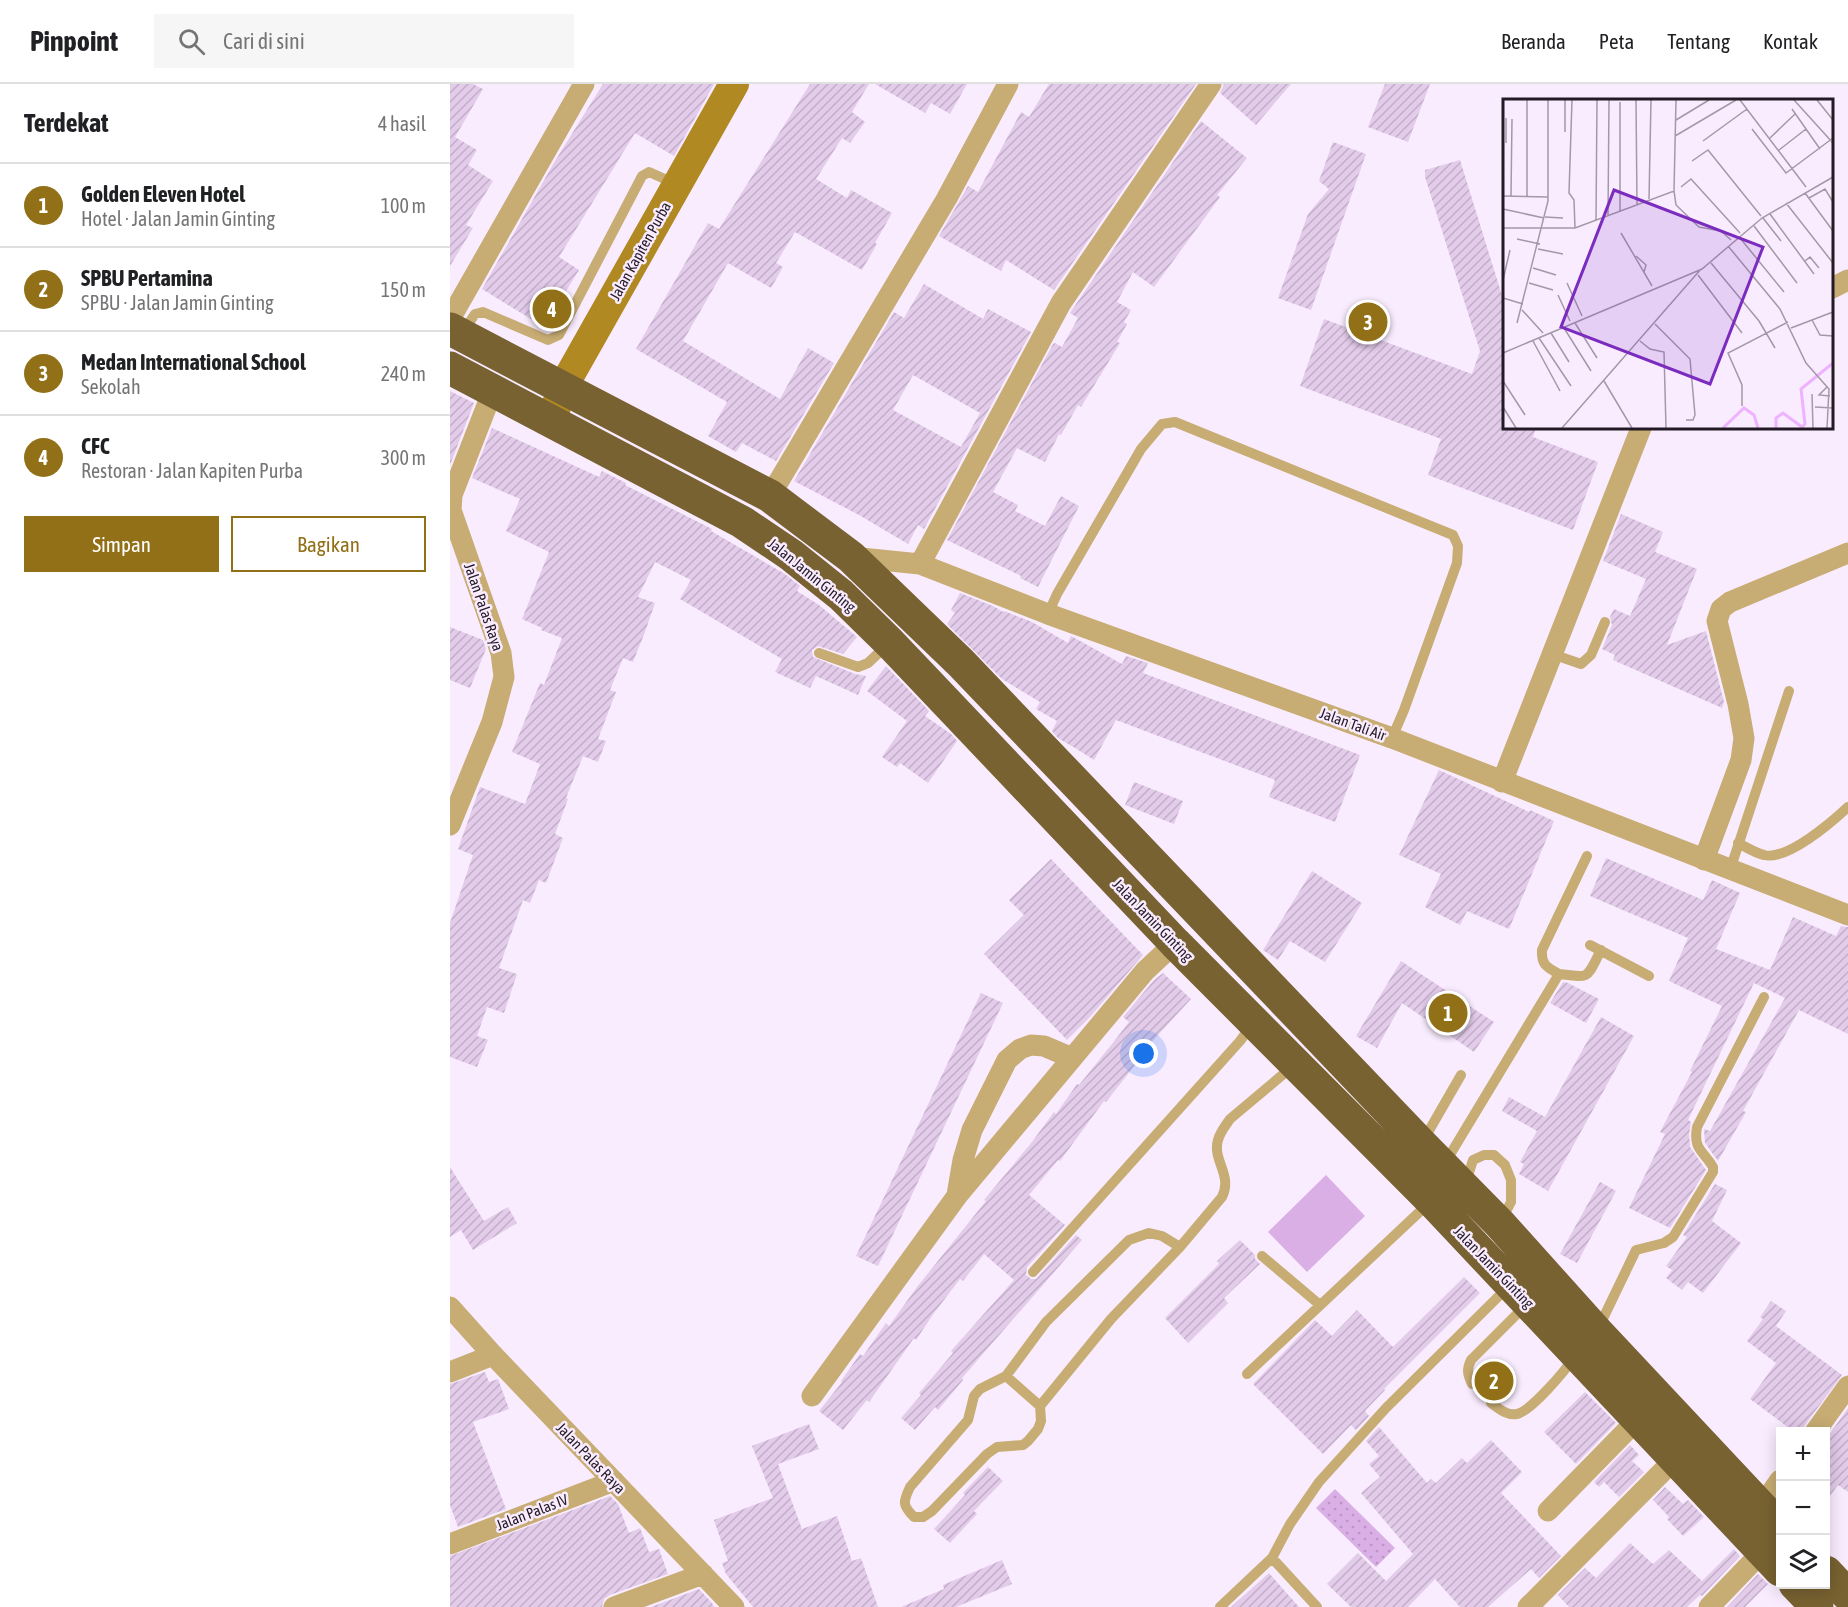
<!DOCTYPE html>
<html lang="id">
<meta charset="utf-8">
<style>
body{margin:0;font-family:"Asap Condensed",sans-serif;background:#f6f6f6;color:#202124}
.controls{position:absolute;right:18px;bottom:18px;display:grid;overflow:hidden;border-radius:0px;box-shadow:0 3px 15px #0003}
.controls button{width:54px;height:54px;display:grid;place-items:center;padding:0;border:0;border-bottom:2px solid #e0e0e0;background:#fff;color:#202124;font:30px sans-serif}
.you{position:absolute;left:694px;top:970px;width:21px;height:21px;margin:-15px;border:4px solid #fff;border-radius:50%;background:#1a73e8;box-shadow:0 0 0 9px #1a73e833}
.badge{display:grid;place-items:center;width:39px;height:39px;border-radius:50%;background:#927017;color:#fff;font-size:20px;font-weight:700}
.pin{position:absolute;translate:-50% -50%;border:3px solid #fff;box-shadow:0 2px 6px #0006}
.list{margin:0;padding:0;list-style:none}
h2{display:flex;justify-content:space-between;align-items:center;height:78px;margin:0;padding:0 24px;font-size:26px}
h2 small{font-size:20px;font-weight:400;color:#757577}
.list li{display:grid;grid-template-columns:39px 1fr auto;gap:18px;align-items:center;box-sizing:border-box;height:84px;padding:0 24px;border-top:2px solid #e0e0e0}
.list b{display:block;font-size:22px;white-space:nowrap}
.list p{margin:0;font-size:20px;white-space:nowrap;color:#757577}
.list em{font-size:20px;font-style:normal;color:#757577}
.actions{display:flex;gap:12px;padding:18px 24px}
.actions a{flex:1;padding:14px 0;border:2px solid #927017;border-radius:0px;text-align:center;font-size:21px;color:#927017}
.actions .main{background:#927017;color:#fff}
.icon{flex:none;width:33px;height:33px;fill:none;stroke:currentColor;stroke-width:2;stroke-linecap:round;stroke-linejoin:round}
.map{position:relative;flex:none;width:1398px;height:1523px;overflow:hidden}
header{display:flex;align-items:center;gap:36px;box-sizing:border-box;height:84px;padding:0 30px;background:#fff;border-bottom:2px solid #e0e0e0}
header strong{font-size:28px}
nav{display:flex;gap:33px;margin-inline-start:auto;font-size:21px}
.search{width:420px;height:54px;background:#f6f6f6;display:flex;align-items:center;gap:15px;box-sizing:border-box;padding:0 21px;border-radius:0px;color:#757577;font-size:22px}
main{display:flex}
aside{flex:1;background:#fff}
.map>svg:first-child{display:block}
.grass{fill:url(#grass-dots)}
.pitch{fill:#d9afe6}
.building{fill:url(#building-hatch);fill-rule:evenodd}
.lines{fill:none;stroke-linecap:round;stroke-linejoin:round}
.lane{stroke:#c7ac73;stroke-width:10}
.street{stroke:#c7ac73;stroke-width:21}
.secondary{stroke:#b18922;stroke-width:30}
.highway{stroke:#786231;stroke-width:33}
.labels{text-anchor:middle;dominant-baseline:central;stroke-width:5;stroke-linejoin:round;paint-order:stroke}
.street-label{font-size:15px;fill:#231a25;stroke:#faecff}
.inset-river{fill:none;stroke:#eeb3ff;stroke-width:3}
.inset-road{fill:none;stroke:#a498a8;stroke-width:1.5}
.view{fill:#7b2cbf;fill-opacity:0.15;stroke:#7b2cbf;stroke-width:3}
.inset-edge{fill:none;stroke:#231a25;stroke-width:3}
</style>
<header>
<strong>Pinpoint</strong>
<div class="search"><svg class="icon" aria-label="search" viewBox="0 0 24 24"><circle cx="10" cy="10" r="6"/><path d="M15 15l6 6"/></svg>Cari di sini</div>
<nav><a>Beranda</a><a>Peta</a><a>Tentang</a><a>Kontak</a></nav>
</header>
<main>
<aside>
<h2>Terdekat<small>4 hasil</small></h2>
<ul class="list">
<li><span class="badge">1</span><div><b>Golden Eleven Hotel</b><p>Hotel · Jalan Jamin Ginting</p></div><em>100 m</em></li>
<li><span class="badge">2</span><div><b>SPBU Pertamina</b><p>SPBU · Jalan Jamin Ginting</p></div><em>150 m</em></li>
<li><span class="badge">3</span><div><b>Medan International School</b><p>Sekolah</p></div><em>240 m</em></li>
<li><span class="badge">4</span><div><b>CFC</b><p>Restoran · Jalan Kapiten Purba</p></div><em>300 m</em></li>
</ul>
<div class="actions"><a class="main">Simpan</a><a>Bagikan</a></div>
</aside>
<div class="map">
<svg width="1398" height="1523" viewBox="0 0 1398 1523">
<defs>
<pattern id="grass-dots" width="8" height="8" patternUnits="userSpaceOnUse" patternTransform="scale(1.5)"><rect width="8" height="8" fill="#d9afe6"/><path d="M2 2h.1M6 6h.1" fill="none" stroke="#ba96c5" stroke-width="1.8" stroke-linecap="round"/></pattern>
<pattern id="building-hatch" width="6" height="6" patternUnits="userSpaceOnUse" patternTransform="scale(1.5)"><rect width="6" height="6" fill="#e3cbea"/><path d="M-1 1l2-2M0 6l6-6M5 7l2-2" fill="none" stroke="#c2aec9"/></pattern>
</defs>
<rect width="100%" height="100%" fill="#faecff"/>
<!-- grass -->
<path class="grass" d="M885,1405L945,1464L926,1483L866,1424Z"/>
<!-- pitch -->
<path class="pitch" d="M876,1091L915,1132L857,1188L818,1148Z"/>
<!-- building -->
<path class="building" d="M0,0H23L33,5L5,53L27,66L18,81L43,97L16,141L23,144L0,182Z
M153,0H264L224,72L185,49L109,173L129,186L94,243L32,205L105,77Z
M360,0H419L402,28L415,38L400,59L392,54L366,95L397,114L401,106L442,129L425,159L427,160L412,186L345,148L326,179L333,183L321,204L278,179L233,257L330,315L358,264L384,279L326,377L292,359L286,368L258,352L277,318L186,265L258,139L269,145Z
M425,0H517L500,30L481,19L475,29Z
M599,0H746L604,206L556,176L551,187L489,152L518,102L528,108L571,28L579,33Z
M774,0H841L806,41L770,9Z
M935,0H980L958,58L918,43Z
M751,37L797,74L767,111L770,113L704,203L683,188L667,218L681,226L674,238L677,240L667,258L670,259L631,323L628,321L611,351L609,350L595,378L567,364L543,408L568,421L565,427L595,442L611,412L629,422L588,503L570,494L571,492L497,456L603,260L605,259L612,263L628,234L620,229L622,226Z
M883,58L916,70L861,226L828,214L858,130L879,105L869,97Z
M1010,76L1054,218V344H1086L1083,353L1148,378L1123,446L978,391L991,355L850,302L874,235L1022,290L1030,267L975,93V86Z
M474,200L533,235L538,225L581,248L474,445L468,441L458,460L409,431L344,397L444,228L454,234ZM463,291L530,329L511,363L443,326Z
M0,307L24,319L0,381Z
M42,344L149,393L152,387L176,399L175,401L262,445L261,447L335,490L350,502L347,507L369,521L407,553L393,570L368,562L362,566L363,573L405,590L416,592L408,611L366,592L360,604L325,588L332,575L230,515L241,496L205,478L188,513L205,519L195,548L183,578L173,574L160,606L166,608L148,655L156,657L148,678L133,672L116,714L118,715L105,750L113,754L96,799L89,796L80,819L73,816L49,884L67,890L54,929L37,923L27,952L38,956L27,983L0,973V839L23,771L8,765L30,703L75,720L90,680L62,668L90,599L94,601L112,554L91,546L92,544L72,535L99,468L56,447L70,415L22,394Z
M1171,430L1213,448L1205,468L1247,485L1217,561L1256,547L1274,618L1272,624L1163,576L1165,571L1152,565L1162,541L1160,533L1164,525L1180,532L1196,495L1153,477Z
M510,509L543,522L553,528L554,527L582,538L618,559L621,552L672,580L676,572L698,579L693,589L910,671L885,738L819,713L825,696L666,636L644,676L625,664L608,654L602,647L607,637L586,625L590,618L552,595L497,540L505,529L501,526Z
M0,543L33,556L36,565L20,604L0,596Z
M436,582L479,627L475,632L501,650L507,657L478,699L450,679L447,683L432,673L457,637L417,607Z
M989,686L1079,728L1080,726L1104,737L1059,845L1017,827L1010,841L975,823L991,790L949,771Z
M684,698L733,717L724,740L675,721Z
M1156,774L1253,816L1262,796L1290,809L1266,865L1320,886L1343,833L1386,852L1391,842L1398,843V950L1349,926L1293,1027L1296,1028L1268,1077L1255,1059L1254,1045L1260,1047L1335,914L1304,899L1238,1036L1241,1038L1239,1050L1240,1063L1256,1086L1220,1144L1179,1124L1215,1050L1210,1048L1242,988L1240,987L1272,922L1219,897L1238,854L1140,812Z
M601,775L693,871L640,933L617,956L534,870L574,831L559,816Z
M862,787L912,819L875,878L840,857L828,876L813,866Z
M951,877L1044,938L1024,968L952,919L927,964L906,952Z
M713,889L741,915L698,962L699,963L656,1018L654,1017L610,1077L608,1076L579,1111L615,1141L577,1183L576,1191L581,1195H586L626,1151L632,1156L512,1294L513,1296L488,1326L485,1323L465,1346L451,1334L471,1311L469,1309L503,1269L501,1267L564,1196L534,1170L513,1197L510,1195L484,1229L466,1256L464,1254L419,1318L417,1316L393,1346L369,1327L392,1298L391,1297L410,1270L413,1272L436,1239L439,1242L467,1203L536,1117L534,1116L582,1058L604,1028L606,1030L627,1000L629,1001L662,960L679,938L673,933L704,896Z
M1113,898L1118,899L1149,915L1136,939L1100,919Z
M531,909L553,919L428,1182L406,1172Z
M1151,933L1184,952L1098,1107L1069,1090L1074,1080L1070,1078L1087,1047L1052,1027L1059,1013L1095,1033Z
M0,1083L34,1137L58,1123L67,1139L23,1166L11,1146L0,1153Z
M1150,1098L1166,1107L1127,1179L1110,1170Z
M1265,1100L1277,1106L1262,1137L1291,1159L1253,1209L1238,1198L1232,1206L1216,1194L1222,1186L1216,1182L1237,1153L1233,1151Z
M790,1156L805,1171V1175L810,1180L774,1214L778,1219L738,1259L715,1234L769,1180L767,1177Z
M1014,1193L1030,1209L934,1305L935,1306L915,1327L919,1332L906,1346L901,1341L873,1370L803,1300L865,1236L882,1252L907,1226L943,1263Z
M1321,1217L1336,1227L1326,1242L1392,1291L1355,1341L1352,1347H1343L1300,1315L1326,1279L1297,1257L1313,1235L1310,1233Z
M35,1288L39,1298L48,1295L59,1325L23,1338L56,1425L8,1443L0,1421V1300Z
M1135,1308L1166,1339L1126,1380L1094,1348Z
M1398,1324V1408L1388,1401L1376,1417V1355Z
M359,1340L369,1365L328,1380L352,1445L387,1432L402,1477L411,1474L428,1523H303L276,1490L272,1479L278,1477L264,1436L323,1414L302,1362Z
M929,1343L977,1399L981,1395L986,1399L1012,1374L1017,1379L1041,1356L1072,1388L1051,1409L1111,1472L1089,1494L1081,1485L1038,1523H1010L985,1495L958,1523H901L877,1500L908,1469L936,1497L963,1470L911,1409L930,1393L919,1380L929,1372L916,1357Z
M1180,1361L1189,1371L1182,1377L1194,1388L1169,1413L1154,1398L1149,1403L1144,1398Z
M538,1383L553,1397L524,1427L527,1430L500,1459L484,1445L515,1411L513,1409Z
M1215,1403L1233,1420L1238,1416L1254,1433L1233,1452L1217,1435L1219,1433L1203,1416Z
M160,1412L168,1420L179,1449L190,1444L199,1468L209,1465L218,1490L160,1511L154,1515L152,1523H0V1472Z
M1180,1459L1203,1480L1219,1466L1252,1497L1284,1465L1290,1472L1252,1512L1250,1511L1237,1523H1119L1108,1511L1135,1484L1146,1494Z
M552,1476L562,1500L506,1523H451L494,1505L493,1501Z
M819,1489L849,1523H781Z
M1308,1490L1318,1500L1295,1523H1277Z
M249,1505L262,1519L264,1523H201Z"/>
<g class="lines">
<!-- lane -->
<path class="lane" d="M13,248L25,230L33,228L98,256L109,251L192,92L199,88L226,100
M598,530L607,510L691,365L712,340L725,338L1003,451L1008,462L1007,479L954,626L942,654
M369,569L408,583L418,579L437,561
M1102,570L1131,580L1141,571L1155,538
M1288,759C1296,763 1305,769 1314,771C1337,777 1382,738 1398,723
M1280,786L1339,607
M1140,861L1199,892
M1109,890C1141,894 1136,895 1151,866
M973,1057L1011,991
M995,1079L1109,890C1097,883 1091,881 1092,866L1137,772
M1016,1098L1023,1076L1034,1071H1044L1055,1081L1061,1096V1118L1051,1137
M730,1163L712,1152L699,1149L679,1156L596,1238L556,1292L530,1305L524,1312L518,1336L460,1403C453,1418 452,1421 464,1433H473L482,1427L537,1370L547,1363L573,1361L578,1357L588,1345L591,1337L590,1322L661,1235L730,1163L772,1113C783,1091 762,1076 768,1056C770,1048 776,1041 780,1035L843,982
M812,1172L870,1221
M583,1188L790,957L801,942
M1148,1245L1186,1166L1214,1159L1223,1153L1263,1088V1083C1253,1066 1243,1066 1247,1043L1314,913
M797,1290L979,1119
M556,1292L590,1322
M1022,1300C1018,1291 1016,1286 1021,1276L1077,1220
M1041,1319C1048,1324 1057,1332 1067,1330C1081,1327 1116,1286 1124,1273
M822,1474L867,1523
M770,1523L822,1474L840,1440L869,1398L936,1324L1058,1203"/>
<!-- street -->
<path class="street" d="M1382,204L1398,196
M0,235L134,0
M320,412L497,114L558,0
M401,473L470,480L598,530L942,654L1398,831
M470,480L611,219L761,0
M1052,698L1191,344
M0,741L42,638L54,593L51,569L1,426L2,411L43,306
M1254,776L1291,676L1294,654L1288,620L1267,537L1271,525L1280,518L1398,469
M507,1111L513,1076L522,1046L557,976L570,965L581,961L594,962L622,974
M0,1223L43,1271L284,1523
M0,1288L43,1271
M362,1312L507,1112L695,887L725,859
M1365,1348L1398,1302
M1311,1423L1330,1396
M1098,1427L1187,1336
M0,1460L164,1397
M164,1523L253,1490
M1078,1523L1225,1375
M1259,1523L1312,1468"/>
<!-- secondary -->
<path class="secondary" d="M101,337L113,303L284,0"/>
<!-- highway -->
<path class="highway" d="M0,245L320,412L401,473L511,579L971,1060L1050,1140L1147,1248L1330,1443
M0,284L292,438L341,471L391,511L440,559L725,859L982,1117L1330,1486
M1376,1488L1398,1511
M1345,1500L1367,1523"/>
</g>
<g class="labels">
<!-- street labels -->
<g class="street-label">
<text transform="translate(190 167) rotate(-61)">Jalan Kapiten Purba</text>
<text transform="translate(362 491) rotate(39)">Jalan Jamin Ginting</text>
<text transform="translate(34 523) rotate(71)">Jalan Palas Raya</text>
<text transform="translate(903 640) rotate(20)">Jalan Tali Air</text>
<text transform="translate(703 836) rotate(46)">Jalan Jamin Ginting</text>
<text transform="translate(1044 1183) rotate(46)">Jalan Jamin Ginting</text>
<text transform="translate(141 1374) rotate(46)">Jalan Palas Raya</text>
<text transform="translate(82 1428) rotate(-21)">Jalan Palas IV</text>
</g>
</g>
<!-- overview -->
<g transform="translate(1053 15)">
<rect width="330" height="330" fill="#faecff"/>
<path class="inset-river" d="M220,329L241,309L251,316L255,329M273,329V319L280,314L299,328L302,325L298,290L330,264"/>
<path class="inset-road" d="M69,1L66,94L71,101L72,129M133,1L134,105M237,1L303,88M291,1L330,44M314,1L330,21M289,10L317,50M173,21L206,1M249,30L283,74L330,39M62,33V1M172,37L233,1M267,39L292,15M200,42L244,10M3,44V19M276,51L303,30M189,62L205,51L258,117M178,88L188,80L237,134M171,92L173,1M302,94L330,132M0,97L45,98M8,97L9,20M24,98V1M306,99L322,90L330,103M146,100L148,1M283,104L330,164M0,110L41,119M117,112V3M267,115L311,175M105,117L106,1M42,118L60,119M260,119L278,142M93,122L94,1M251,127L294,184M0,129H72L171,92L173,106L196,128L218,132L228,141M118,134L149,187M237,139L281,193M14,140L37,145M225,147L277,210L303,264L326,290L324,329M35,150L60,155M133,157L143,166L141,173M302,162L307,158L316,169M208,164L256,222L272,249M30,169L53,176M195,176L239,234M0,181L7,151M26,184L50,191M64,184L79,217M55,196L67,222M0,199L20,205M19,211L40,234M309,221L317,236L330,237M14,224L45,102V1M72,224L94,259M152,225L187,260L192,316L190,321H183M61,229L88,272M288,229L330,213M48,234L66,263M36,239L68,287M30,242L57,292M137,242L147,250L161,253L163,329M0,254L199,170L259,119L330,78M0,282L22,316M101,282L129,329M324,288L316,296L327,297M309,295L310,329M239,307V286L225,254L285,223M0,308L13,329M312,308L330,309M59,329L198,170"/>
<path class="view" d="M111,91L260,148L207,285L58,228Z"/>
<rect width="330" height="330" class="inset-edge"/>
</g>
</svg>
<div class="controls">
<button>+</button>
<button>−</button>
<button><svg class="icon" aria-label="layers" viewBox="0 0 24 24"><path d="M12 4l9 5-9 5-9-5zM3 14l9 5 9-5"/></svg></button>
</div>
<div class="you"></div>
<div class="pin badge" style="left:998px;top:929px">1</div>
<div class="pin badge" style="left:1044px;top:1297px">2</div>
<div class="pin badge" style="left:918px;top:238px">3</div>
<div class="pin badge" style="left:102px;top:225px">4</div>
</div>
</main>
